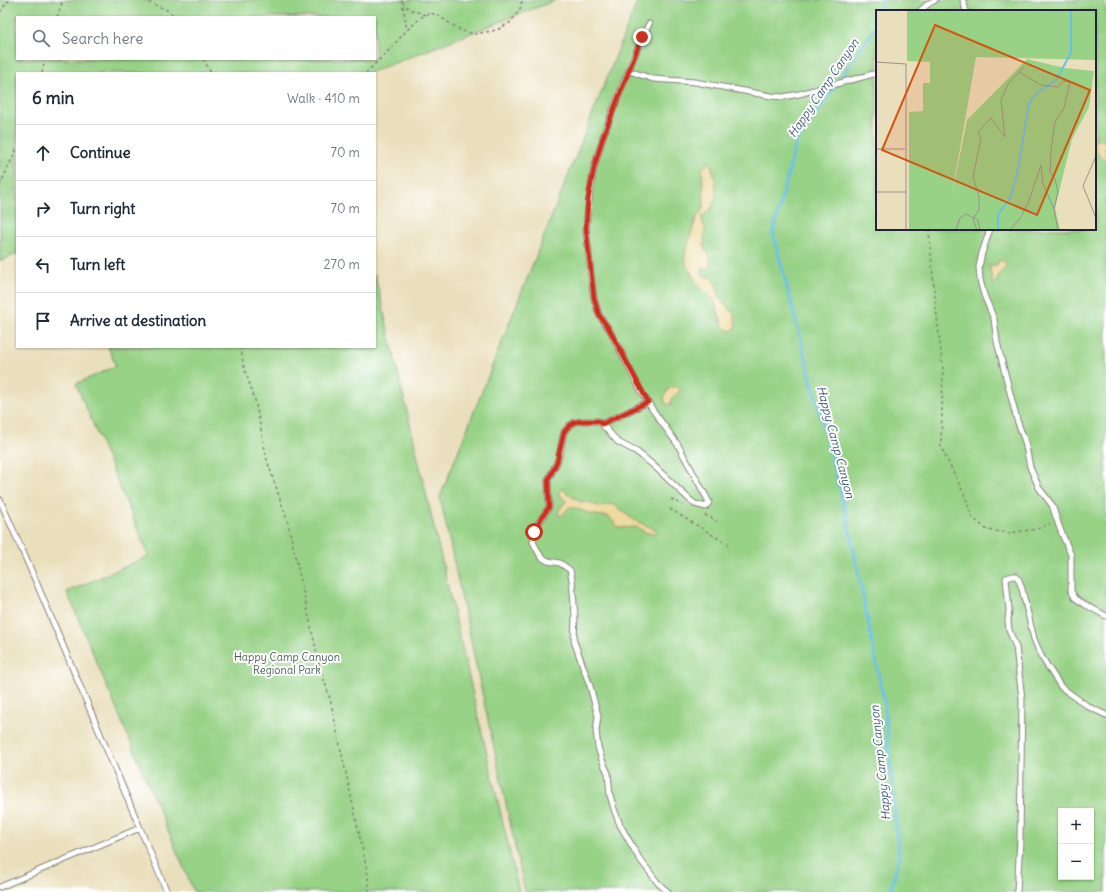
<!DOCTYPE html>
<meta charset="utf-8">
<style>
body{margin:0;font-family:Delius,sans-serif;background:#f2f2f3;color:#1f2937}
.controls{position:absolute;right:12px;bottom:12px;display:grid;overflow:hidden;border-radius:0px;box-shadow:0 1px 3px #0004}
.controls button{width:36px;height:36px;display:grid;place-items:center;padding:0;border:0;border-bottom:1px solid #e0e1e3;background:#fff;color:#1f2937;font:20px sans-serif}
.stop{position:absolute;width:12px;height:12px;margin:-9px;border:3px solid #c8321e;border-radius:50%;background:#fff}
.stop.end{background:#c8321e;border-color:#fff;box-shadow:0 1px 4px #0008}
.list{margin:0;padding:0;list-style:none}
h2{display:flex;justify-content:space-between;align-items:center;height:52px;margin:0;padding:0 16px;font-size:17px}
h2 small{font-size:13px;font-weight:400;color:#747a83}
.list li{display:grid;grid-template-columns:26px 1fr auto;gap:12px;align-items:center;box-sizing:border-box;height:56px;padding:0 16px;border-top:1px solid #e0e1e3}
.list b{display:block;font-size:15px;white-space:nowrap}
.list em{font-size:13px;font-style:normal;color:#747a83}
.icon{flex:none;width:22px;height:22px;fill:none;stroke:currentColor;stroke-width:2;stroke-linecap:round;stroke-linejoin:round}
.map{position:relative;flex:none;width:1106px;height:892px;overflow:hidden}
.search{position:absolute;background:#fff;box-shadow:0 1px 3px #0004;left:16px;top:16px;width:360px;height:44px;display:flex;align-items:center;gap:10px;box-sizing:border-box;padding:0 14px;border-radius:0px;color:#747a83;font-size:15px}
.panel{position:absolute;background:#fff;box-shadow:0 1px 3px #0004;left:16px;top:72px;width:360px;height:276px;border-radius:0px}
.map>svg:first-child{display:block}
.green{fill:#97d286;stroke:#5c7a60;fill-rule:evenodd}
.sand{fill:#eeda9e;stroke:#887e6c}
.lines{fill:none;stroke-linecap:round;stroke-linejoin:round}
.stream{stroke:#6bc0e7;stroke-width:3}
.lane-casing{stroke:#86807c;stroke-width:7}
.path{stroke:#86807c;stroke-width:1.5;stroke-dasharray:3 3;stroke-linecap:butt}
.lane{stroke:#fff;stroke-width:5}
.route{stroke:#c8321e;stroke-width:5}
.labels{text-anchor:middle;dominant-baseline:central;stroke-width:4;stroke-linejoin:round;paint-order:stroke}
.park-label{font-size:11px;fill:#4b6055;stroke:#fff}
.water-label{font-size:12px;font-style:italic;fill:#3c5977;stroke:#fff}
.inset-river{fill:none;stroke:#6bc0e7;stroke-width:2}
.inset-road{fill:none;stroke:#9a9388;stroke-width:1}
.view{fill:#d45411;fill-opacity:0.15;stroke:#d45411;stroke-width:2}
.inset-edge{fill:none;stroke:#22223b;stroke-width:2}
</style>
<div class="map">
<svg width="1106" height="892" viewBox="0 0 1106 892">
<rect width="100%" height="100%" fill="#fff"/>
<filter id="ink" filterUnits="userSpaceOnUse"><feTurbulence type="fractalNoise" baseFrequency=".025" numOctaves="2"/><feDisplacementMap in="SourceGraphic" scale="8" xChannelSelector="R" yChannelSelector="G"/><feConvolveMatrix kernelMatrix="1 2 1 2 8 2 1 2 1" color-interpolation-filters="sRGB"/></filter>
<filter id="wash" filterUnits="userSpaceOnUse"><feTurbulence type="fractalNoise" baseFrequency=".012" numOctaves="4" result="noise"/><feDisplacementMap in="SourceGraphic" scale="16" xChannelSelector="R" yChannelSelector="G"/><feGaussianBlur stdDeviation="0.9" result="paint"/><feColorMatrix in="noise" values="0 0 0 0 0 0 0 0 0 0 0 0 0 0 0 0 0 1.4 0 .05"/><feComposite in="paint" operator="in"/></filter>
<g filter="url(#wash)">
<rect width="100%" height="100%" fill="#eadfbc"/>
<!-- green -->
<path class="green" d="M0,0H556L369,73H17V254L0,261ZM17,17H375V59H17Z
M638,0H1106V892H525L440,497ZM877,11H1095V229H877ZM1061,811H1091V877H1061Z
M375,274L519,892H194L67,592L149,556L76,384L116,366L108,347H375Z"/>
<!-- sand -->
<path class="sand" d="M1095,139L1103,140L1106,142V162L1095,149Z
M709,161C715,173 719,192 713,205C711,210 706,213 702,217C702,222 704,225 705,229C706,234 703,240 704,246C705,256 715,257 708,269H702L701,272C705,277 711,277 714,281C719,286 717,294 721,299C729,313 738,309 735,329L730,331L723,326L715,303L712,298L698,285L686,265L685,255L696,218L703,209L704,201L702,170Z
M1002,260L1006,264V267L999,275L994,285L993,284L989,265H997L998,261Z
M675,386L680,389L679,392L672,398L670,405L666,404L664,398L668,389Z
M563,488L567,494L577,499L580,502H588L601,507L610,504L616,506L632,519L656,530L657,531L656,533H647L636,527L619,528L608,516C604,516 599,516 595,515C586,513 578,508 569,507L560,517L558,512L566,501L558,493Z"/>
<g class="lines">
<!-- stream -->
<path class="stream" d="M880,11L882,0
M877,23L876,26L796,143L773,233L848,521L884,701L899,858L890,892"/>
</g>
</g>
<g filter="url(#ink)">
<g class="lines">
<!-- lane casing -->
<g class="lane-casing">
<path id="lane" d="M963,0L966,11
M920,11L928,4L935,0
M649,24L642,37L613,110L603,137L594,168L589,200L586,228L592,284L594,298L599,315L609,329L641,391L652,409L678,445L709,502L706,507L695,504L690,500L653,465L637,452L618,442L599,421H584L575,422L569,426L564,432L560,452L557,462L548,480L549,507L536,527L533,542L541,557L548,561L560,563L570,570L572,580L575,616L574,641L590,686L598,716L596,731L598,747L602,760L608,773L610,795L614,809L620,825L639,858L658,883L668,892
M629,71L653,79L695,82L771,96L783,97L799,94L877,73
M990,229L982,253L979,267L980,280L984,295L994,319L997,342L1017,420L1025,442L1030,467L1039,488L1052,505L1060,529L1071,555V590L1075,598L1084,604L1106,616
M602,424L648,402
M0,500L34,577L167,892
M0,887L140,828
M1017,892L1020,840L1022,699L1016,647L1009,630L1008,620L1009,610L1006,578L1013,576H1016L1019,580L1022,589L1034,639L1041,656L1061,687L1089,707L1106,715"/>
</g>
<!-- path -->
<path class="path" d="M143,0L169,11L175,17
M402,0L407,30
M402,2L409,9L426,15
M0,12L9,0
M57,17L63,0
M203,59L211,73
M42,73L45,59
M366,73L389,50L407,30L423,16L430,13L437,15L462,31L475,34L497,30L511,22L521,7L522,0
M0,185L17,148
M929,229L930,244L936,308L943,371L941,447L966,498L972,517L987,530L1009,533L1037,529L1050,524
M241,347L243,364L255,400L267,460L288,523L319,663L330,699L368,875L369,892
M671,499L683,505
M670,509L729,545
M705,515L717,521"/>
<!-- lane -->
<use href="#lane" class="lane"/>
</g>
</g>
<g class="lines" filter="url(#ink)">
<!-- route -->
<path class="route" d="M534,532L542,517L549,507L548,480L557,462L564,432L569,426L575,422L584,421H599L602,424L648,402L609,329L599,315L594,298L586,228L588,200L594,168L603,137L642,37"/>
</g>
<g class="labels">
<!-- park labels -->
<g class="park-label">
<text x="287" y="657">Happy Camp Canyon<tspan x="287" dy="13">Regional Park</tspan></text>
</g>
<!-- water labels -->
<g class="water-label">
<text transform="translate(823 88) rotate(-56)">Happy Camp Canyon</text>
<text transform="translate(836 442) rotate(75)">Happy Camp Canyon</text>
<text transform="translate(880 763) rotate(-96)">Happy Camp Canyon</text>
</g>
</g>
<!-- overview -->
<g transform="translate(876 10)">
<rect width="220" height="220" fill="#eadfbc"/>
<path d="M31,0H220V50L100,47L75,190L91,110L151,49L189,58L218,61L213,97L196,129L179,198L184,220H33V102L47,101V73H54V52L31,51Z" fill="#97d286"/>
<path class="inset-river" d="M122,220V204L134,188L141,165L153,93L162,82L180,70L195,43V0"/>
<path class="inset-road" d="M0,52L30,54V220M0,139H29M220,146L207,176L220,208M0,182H30M178,199L182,220M80,220L84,208L90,204L102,210L104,220M101,220L97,209L103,200V186L97,167L105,128L102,122L115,108L129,127L125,90L132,74L148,57M134,220L145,207L152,193L165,155L167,174L178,199L182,182L179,169L174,162L175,141L179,112L188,98L194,72L187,71L182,77L165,75L143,62"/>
<path class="view" d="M59,15L214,80L161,205L6,140Z"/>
<rect width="220" height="220" class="inset-edge"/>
</g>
</svg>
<div class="controls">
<button>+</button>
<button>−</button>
</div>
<div class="stop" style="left:534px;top:532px"></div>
<div class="stop end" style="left:642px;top:37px"></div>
<div class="search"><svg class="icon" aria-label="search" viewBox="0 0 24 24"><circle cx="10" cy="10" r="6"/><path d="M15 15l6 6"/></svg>Search here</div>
<section class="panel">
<h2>6 min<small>Walk · 410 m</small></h2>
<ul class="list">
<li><svg class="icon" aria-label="ahead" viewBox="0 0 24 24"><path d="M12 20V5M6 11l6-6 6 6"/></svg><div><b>Continue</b></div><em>70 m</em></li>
<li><svg class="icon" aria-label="right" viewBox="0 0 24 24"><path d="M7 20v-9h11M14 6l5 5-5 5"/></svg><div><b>Turn right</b></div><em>70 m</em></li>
<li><svg class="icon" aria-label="left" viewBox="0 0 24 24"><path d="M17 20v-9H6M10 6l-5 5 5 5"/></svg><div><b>Turn left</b></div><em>270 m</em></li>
<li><svg class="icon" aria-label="arrive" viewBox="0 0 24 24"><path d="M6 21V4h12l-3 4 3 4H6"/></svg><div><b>Arrive at destination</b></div></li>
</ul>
</section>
</div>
